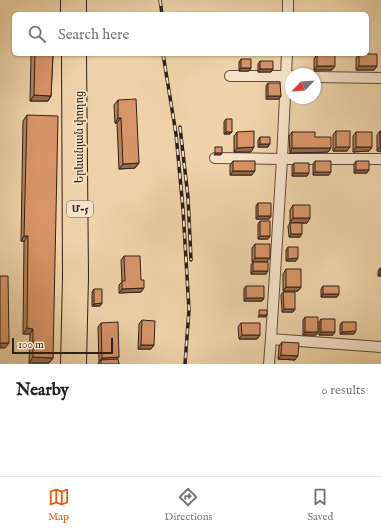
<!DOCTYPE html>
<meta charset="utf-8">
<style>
body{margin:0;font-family:"IM FELL English","Noto Serif Armenian",serif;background:#f6f6f6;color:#202124}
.compass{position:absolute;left:285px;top:68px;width:36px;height:36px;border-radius:50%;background:#fff;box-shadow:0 1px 3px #0004;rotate:245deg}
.scale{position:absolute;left:12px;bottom:10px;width:101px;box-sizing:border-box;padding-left:4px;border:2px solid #2e2118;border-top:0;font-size:11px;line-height:14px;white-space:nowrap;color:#2e2118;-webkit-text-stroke:3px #f5e2c7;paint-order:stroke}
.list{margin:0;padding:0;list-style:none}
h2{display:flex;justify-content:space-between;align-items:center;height:52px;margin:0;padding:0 16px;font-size:17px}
h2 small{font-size:13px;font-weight:400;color:#757577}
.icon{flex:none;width:22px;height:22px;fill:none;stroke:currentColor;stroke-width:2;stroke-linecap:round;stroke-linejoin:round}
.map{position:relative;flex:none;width:381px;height:364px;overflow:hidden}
.search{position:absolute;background:#fff;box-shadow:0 1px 3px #0004;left:12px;right:12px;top:12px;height:44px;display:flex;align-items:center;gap:10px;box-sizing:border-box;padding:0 14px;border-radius:6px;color:#757577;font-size:15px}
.sheet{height:112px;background:#fff}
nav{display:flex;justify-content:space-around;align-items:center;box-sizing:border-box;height:56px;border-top:1px solid #e0e0e0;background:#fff;font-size:11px;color:#757577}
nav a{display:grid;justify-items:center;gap:2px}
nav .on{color:#ea580c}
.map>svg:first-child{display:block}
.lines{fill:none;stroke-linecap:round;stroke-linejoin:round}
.minor-casing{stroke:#5e4d3c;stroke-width:12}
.highway-casing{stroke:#2e2118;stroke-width:16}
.minor{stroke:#f5e2c7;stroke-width:10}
.highway{stroke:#efd2a9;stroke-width:14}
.rail-casing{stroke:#2e2118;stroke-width:3.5}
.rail{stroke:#f5e2c7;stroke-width:2;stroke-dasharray:6;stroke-linecap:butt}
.wall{fill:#b87f59;stroke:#2e2118}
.shaded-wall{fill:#966849;stroke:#2e2118}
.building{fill:#d69468;stroke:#2e2118}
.labels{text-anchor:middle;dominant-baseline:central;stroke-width:3.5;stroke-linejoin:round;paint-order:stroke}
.shield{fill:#f5e2c7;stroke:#6a5b4c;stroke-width:1}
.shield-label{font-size:10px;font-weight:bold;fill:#2e2118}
.street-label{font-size:11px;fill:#2e2118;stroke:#f5e2c7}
</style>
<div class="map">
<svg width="381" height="364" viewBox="0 0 381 364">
<rect width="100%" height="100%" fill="#efd2a9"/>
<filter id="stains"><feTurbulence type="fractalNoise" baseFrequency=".005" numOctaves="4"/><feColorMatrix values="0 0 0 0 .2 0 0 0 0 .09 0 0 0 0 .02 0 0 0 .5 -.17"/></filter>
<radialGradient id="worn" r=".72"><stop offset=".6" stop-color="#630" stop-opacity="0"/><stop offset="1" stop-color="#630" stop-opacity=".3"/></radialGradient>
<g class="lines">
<!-- minor casing -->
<g class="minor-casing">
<path id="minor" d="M288,14V0
M230,76H291
M315,77L381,78
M215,158L282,159H381
M271,339L381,347
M269,364L271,339L282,159L287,54"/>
</g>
<!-- highway casing -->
<g class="highway-casing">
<path id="highway" d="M68,0V14
M79,0V14
M79,54L81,277L79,364
M68,364L70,277L69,54"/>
</g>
<!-- minor -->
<use href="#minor" class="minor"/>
<!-- highway -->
<use href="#highway" class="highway"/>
<!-- rail casing -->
<g class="rail-casing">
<path id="rail" d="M160,0L162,14
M163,54L176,134L183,209L189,310L185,364
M180,127L188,197L191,260"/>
</g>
<!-- rail -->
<use href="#rail" class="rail"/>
</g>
<!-- wall -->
<path class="wall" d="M31,54H53L51,96L48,101H30Z
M317,54L335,66L332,70H314V59Z
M359,54L377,66L374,70H356V58Z
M241,59L251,68L249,71H239V62Z
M260,61L273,69L271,72H258V64Z
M268,83L281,96L279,99H266V86Z
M118,100L139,163L135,168L119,169L117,123H115L114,105Z
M27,115L53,358L49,363H29L30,334H23L24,241H21L23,121Z
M226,119L232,132L230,134H224V122Z
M336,131L347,151H333V135Z
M380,131L381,151H377V135Z
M237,132L251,152H234V136Z
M292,132L331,148L328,152L290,153L289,136Z
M356,132L372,147L369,151L353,152V136Z
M260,137L268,147H258V140Z
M233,161L252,175H230V165Z
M315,161L329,175H313V164Z
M356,161L367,173H354V164Z
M294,163L307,176H292V166Z
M258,203L271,216L269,219H256V206Z
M293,205L310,218L307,223H290V210Z
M260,221L270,236L268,239H258V224Z
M290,223L300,237H289L288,226Z
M255,244L267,262H252V248Z
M288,247L296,261H286V250Z
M124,256L141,280V292L119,293V285L122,282L121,260Z
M253,262L266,274H251V265Z
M380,268L381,276H378V271Z
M286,269L301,287L298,291H283V274Z
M246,286L264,298L262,301H244V289Z
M323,286L339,294L337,297H321V289Z
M94,289L102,303L100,306H92V292Z
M283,292L295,309L293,312H282L281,295Z
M305,317L318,332L316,335H303V320Z
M321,319L333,335H319V322Z
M142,320L154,345L151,349H138L139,324Z
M342,322L354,334H340V325Z
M101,323L119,357L117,359L119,364H98L99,362L98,327Z
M241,323L260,335L257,339H239L238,327Z
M282,342L295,360L278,359L279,346Z"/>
<!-- shaded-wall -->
<path class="shaded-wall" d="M317,66H335L332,70H314Z
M359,66H377L374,70H356Z
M241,68H251L249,71H239Z
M260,69H273L271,72H258Z
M34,95L51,96L48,101H30Z
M268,96H281L279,99H266Z
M118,118H121L117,123H115Z
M226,132H232L230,134H224Z
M260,144H270L268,147H258Z
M380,146H381V151H377Z
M254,147L251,152H234L237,148Z
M336,147H350L347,151H333Z
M356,147H372L369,151L353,152Z
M292,148H331L328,152L290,153Z
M215,153H222L221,155H214Z
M139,163L135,168L119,169L123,164Z
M356,170H369L367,173H354Z
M233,171H255L252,175H230Z
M315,172H331L329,175H313Z
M294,173H309L307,176H292Z
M258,216H271L269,219H256Z
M293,218H310L307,223H290Z
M291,234H302L300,237H289Z
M24,236H28L24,241H21Z
M260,236H270L268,239H258Z
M255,258H270L267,262H252Z
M298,258L296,261H286L288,259Z
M253,271H268L266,274H251Z
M380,273H381V276H378Z
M286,287H301L298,291H283Z
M144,288L141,292L119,293L122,289Z
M323,294H339L337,297H321Z
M246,298H264L262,301H244Z
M102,303L100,306H92L94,304Z
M284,309H295L293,312H282Z
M259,315H267L266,317H258Z
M27,328L33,329L30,334H23Z
M356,331L354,334H340L342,332Z
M305,332H318L316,335H303Z
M321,332H335L333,335H319Z
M242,335H260L257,339H239Z
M0,343H9L5,348H0Z
M141,345H154L151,349H138Z
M281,355L298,356L295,360L278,359Z
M33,357L53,358L49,363H29Z
M119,357L116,361L101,360L99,362L102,358Z"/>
<!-- building -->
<path class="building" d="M35,54H53L51,96L34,95Z
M317,54H335V66H317Z
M359,54H377V66H359Z
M241,59H251V68H241Z
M260,61H273V69H260Z
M268,83H280L281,96H268Z
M136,99L139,163L123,164L121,118H118V100Z
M27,115L58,116L53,358L33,357V329L27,328L28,236H24Z
M226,119H232V132H226Z
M254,131V147L237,148V132Z
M336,131H350V147H336Z
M380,131H381V146H380Z
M292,132H315V137H331V148H292Z
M356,132H372V147H356Z
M260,137H270V144H260Z
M215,147H222V153H215Z
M233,161H255V171H233Z
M315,161H331V172H315Z
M356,161H369V170H356Z
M294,163H309V173H294Z
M258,203H271V216H258Z
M293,205H310V218H293Z
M260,221H270V236H260Z
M290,223H302V234H291Z
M255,244H270V258H255Z
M288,247H298V258L288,259Z
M124,256H140L141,280H144V288L122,289V281H125Z
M253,262H268V271H253Z
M380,268H381V273H380Z
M286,269H301V287H286Z
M0,276H8L9,343H0Z
M246,286H264V298H246Z
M323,286H339V294H323Z
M94,289H102V303L94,304Z
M283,292H295V309H284Z
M259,310H267V315H259Z
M305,317H318V332H305Z
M321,319H335V332H321Z
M142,320L155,321L154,345H141Z
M118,322L119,357L102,358L101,323Z
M342,322H356V331L342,332Z
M241,323H260V335H242Z
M282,342L299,343L298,356L281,355Z
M118,359L119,364H101V360Z"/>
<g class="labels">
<!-- shield labels -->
<rect class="shield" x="67" y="201" width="26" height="16" rx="3"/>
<g class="shield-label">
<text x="80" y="209">Մ-5</text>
</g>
<!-- street labels -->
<g class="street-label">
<text transform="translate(80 137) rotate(-90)">Երևանյան փողոց</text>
</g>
</g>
<rect width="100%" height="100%" filter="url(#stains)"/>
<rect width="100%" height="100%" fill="url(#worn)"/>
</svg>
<svg class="compass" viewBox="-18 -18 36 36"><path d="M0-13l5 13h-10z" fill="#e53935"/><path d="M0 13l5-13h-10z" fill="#757577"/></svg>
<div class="scale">100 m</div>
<div class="search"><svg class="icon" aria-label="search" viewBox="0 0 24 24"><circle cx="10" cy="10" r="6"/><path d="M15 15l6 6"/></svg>Search here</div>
</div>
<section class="sheet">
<h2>Nearby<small>0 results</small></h2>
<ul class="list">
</ul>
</section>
<nav>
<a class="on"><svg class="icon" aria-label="map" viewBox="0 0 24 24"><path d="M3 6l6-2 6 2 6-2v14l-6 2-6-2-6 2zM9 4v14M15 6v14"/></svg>Map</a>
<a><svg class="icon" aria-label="directions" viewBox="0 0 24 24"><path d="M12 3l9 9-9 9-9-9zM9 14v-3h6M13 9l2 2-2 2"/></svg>Directions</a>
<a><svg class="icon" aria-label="saved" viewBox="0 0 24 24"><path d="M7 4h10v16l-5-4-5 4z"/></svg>Saved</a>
</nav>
